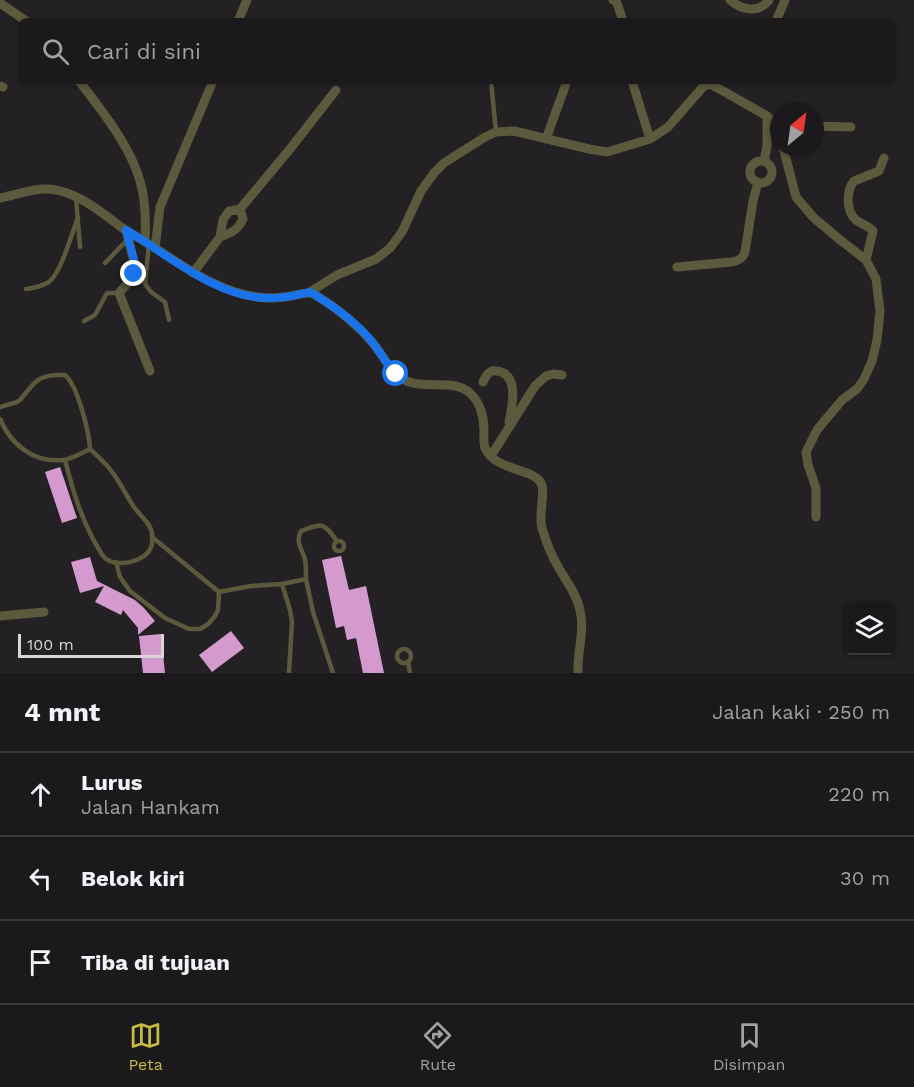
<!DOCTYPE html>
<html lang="id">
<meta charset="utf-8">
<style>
body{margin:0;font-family:"Work Sans",sans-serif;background:#282628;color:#f1f3f6}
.controls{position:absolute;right:18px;bottom:18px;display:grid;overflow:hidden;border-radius:9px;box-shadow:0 2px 4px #0004}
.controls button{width:54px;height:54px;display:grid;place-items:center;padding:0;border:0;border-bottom:2px solid #39383a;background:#1b191b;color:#f1f3f6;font:30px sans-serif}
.compass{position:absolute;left:770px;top:102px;width:54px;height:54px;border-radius:50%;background:#1b191b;box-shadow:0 2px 4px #0004;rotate:29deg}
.scale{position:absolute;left:18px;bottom:15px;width:146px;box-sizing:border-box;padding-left:6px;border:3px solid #d8d6d8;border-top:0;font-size:16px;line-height:21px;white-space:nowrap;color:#d8d6d8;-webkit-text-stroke:4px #242124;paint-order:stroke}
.stop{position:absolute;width:18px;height:18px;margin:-14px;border:4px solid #1a73e8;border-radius:50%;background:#fff}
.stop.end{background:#1a73e8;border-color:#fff;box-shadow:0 2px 6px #0008}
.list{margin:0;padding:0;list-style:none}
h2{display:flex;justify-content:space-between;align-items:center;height:78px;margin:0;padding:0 24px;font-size:26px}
h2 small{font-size:20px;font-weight:400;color:#a0a0a3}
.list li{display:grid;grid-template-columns:39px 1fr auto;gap:18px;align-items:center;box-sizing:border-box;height:84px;padding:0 24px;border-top:2px solid #39383a}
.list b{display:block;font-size:22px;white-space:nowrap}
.list p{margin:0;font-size:20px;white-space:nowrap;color:#a0a0a3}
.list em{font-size:20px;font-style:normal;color:#a0a0a3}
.icon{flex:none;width:33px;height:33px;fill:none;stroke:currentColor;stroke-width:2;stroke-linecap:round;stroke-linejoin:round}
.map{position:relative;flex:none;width:914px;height:673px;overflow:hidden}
.search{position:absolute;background:#1b191b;box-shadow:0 2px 4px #0004;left:18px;right:18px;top:18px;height:66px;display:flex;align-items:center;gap:15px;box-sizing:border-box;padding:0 21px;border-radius:9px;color:#a0a0a3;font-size:22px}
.sheet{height:330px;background:#1b191b}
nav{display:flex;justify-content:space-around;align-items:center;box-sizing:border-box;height:84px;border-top:2px solid #39383a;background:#1b191b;font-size:16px;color:#a0a0a3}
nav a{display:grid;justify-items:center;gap:3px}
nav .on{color:#c4bd3e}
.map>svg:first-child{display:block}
.building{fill:#d49acd}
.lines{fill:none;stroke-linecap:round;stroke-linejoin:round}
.lane{stroke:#5b5a3d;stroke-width:4.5}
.street{stroke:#5b5a3d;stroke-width:9}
.route{stroke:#1a73e8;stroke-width:8}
</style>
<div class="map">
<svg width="914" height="673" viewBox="0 0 914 673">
<rect width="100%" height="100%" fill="#242124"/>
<!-- building -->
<path class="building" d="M60,467L77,518L62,523L45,472Z
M341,556L349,590L366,586L384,673H363L356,638L347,640L344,626L336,628L322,560Z
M90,557L97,581L135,600L144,608L155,621L138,635V628L123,610L121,615L95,602L104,586L80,593L71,562Z
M231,631L244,648L212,672L199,655Z
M161,634L165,673H143L139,636Z"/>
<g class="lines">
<!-- lane -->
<path class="lane" d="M491,81L496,132
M76,198L80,247
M149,244L145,284L151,292L165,302L169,320
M105,263L128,239
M26,289C34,288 42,286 49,282C61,273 72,233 78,217
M84,321L95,315L107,293H118
M0,407L17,402L20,400C36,381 37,374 65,375C78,386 89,432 90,449C82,453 72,459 63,460C34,463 11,445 0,419
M65,460C72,487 79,512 92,537C96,544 99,551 104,557C115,569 146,562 151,547C153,543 152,537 152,533C150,522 140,516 134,507C126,496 121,483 112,472C106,463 97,456 90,449
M152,537L219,592L251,586L282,584L306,579L313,612L333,673
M334 546a5 5 0 1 1 10 0a5 5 0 1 1-10 0Z
M116,562L120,577L130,591L165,618L189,629H200L208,624L215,616L218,610L219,592
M306,579C306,573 306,566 305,559C302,549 295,542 301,531C323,523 323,522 337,541
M282,584L290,610L292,622L289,673
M397 656a7 7 0 1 1 14 0a7 7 0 1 1-14 0Z
M408,662L410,673"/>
<!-- street -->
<path class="street" d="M613,0L617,3L623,21
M730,0C742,10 758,14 769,0
M0,3L26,21
M238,21L247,0
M776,21L785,0
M79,81C101,110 130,145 140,181C146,201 146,221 145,241
M632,81L650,139
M709,83L767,116L775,124L779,135
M0,86L3,87
M815,126L851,127
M546,139L567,81
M783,147L796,197L814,218L839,239L866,260L876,279L880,311L877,340L872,361L864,379L857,389L842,400L817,430L806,452L808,465L816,488V517
M750 172a11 11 0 1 1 22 0a11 11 0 1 1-22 0Z
M764,161L767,146V116
M0,198C17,195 31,188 49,189C77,191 102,213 124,229C131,234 140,238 147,243C168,256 187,270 209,281C231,292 258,301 283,297C290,297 303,292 310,293C314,293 321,299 325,301C343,313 359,327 373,343C380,352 386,363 394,372C415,396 450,375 470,393C480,402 484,417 484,430C484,436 483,442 485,448C495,471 533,468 541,483C546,493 538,515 542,528C546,542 552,557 560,570C567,582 577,595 580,610C585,631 577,652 578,673
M126,230L136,270L133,277L119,293L150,371
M220,237C231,233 238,230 243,219L240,209
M155,248L160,207L213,81
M866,260L873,231C868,225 862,225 856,220C846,212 846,190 854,181L879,171L884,158
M677,267L731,262C738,261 743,259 745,252L753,201L758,182
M193,273L220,237L223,220L229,211L240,209L290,149L336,90
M310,292L337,275L376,259L390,248L402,232L421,191L434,173L444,163L485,137L496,132L514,131L589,149L607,152L650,139L668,127L702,88L709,83L718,81
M483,382C486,376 489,369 497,371C520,374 512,407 509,422
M491,456L535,386L546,376L553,374L562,375
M0,616L44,612"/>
</g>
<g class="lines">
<!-- route -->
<path class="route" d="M134,274L136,267L126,230C169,255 217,298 268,298C282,299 296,295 310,292C334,306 356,322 373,343C381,353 387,365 396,374"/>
</g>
</svg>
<div class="controls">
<button><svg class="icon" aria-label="layers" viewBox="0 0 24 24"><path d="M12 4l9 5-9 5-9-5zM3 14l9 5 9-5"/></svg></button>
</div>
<svg class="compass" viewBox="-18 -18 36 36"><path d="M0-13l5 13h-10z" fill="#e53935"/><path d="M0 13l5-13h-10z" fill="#a0a0a3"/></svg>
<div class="scale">100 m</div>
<div class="stop" style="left:396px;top:374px"></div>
<div class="stop end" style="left:134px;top:274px"></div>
<div class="search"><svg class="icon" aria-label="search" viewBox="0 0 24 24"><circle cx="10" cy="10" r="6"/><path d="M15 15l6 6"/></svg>Cari di sini</div>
</div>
<section class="sheet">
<h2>4 mnt<small>Jalan kaki · 250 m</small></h2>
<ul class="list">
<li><svg class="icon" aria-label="ahead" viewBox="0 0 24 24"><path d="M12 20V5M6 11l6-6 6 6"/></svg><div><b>Lurus</b><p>Jalan Hankam</p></div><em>220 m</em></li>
<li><svg class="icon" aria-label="left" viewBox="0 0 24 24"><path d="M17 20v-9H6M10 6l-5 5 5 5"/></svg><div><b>Belok kiri</b></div><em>30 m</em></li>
<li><svg class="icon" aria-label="arrive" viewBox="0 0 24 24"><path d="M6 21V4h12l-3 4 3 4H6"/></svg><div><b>Tiba di tujuan</b></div></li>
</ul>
</section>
<nav>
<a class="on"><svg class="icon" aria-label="map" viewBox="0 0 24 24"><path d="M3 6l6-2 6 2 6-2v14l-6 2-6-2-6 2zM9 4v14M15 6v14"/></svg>Peta</a>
<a><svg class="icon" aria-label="directions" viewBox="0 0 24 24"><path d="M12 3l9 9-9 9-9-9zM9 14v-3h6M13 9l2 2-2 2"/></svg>Rute</a>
<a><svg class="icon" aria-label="saved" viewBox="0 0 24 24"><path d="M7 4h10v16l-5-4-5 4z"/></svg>Disimpan</a>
</nav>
